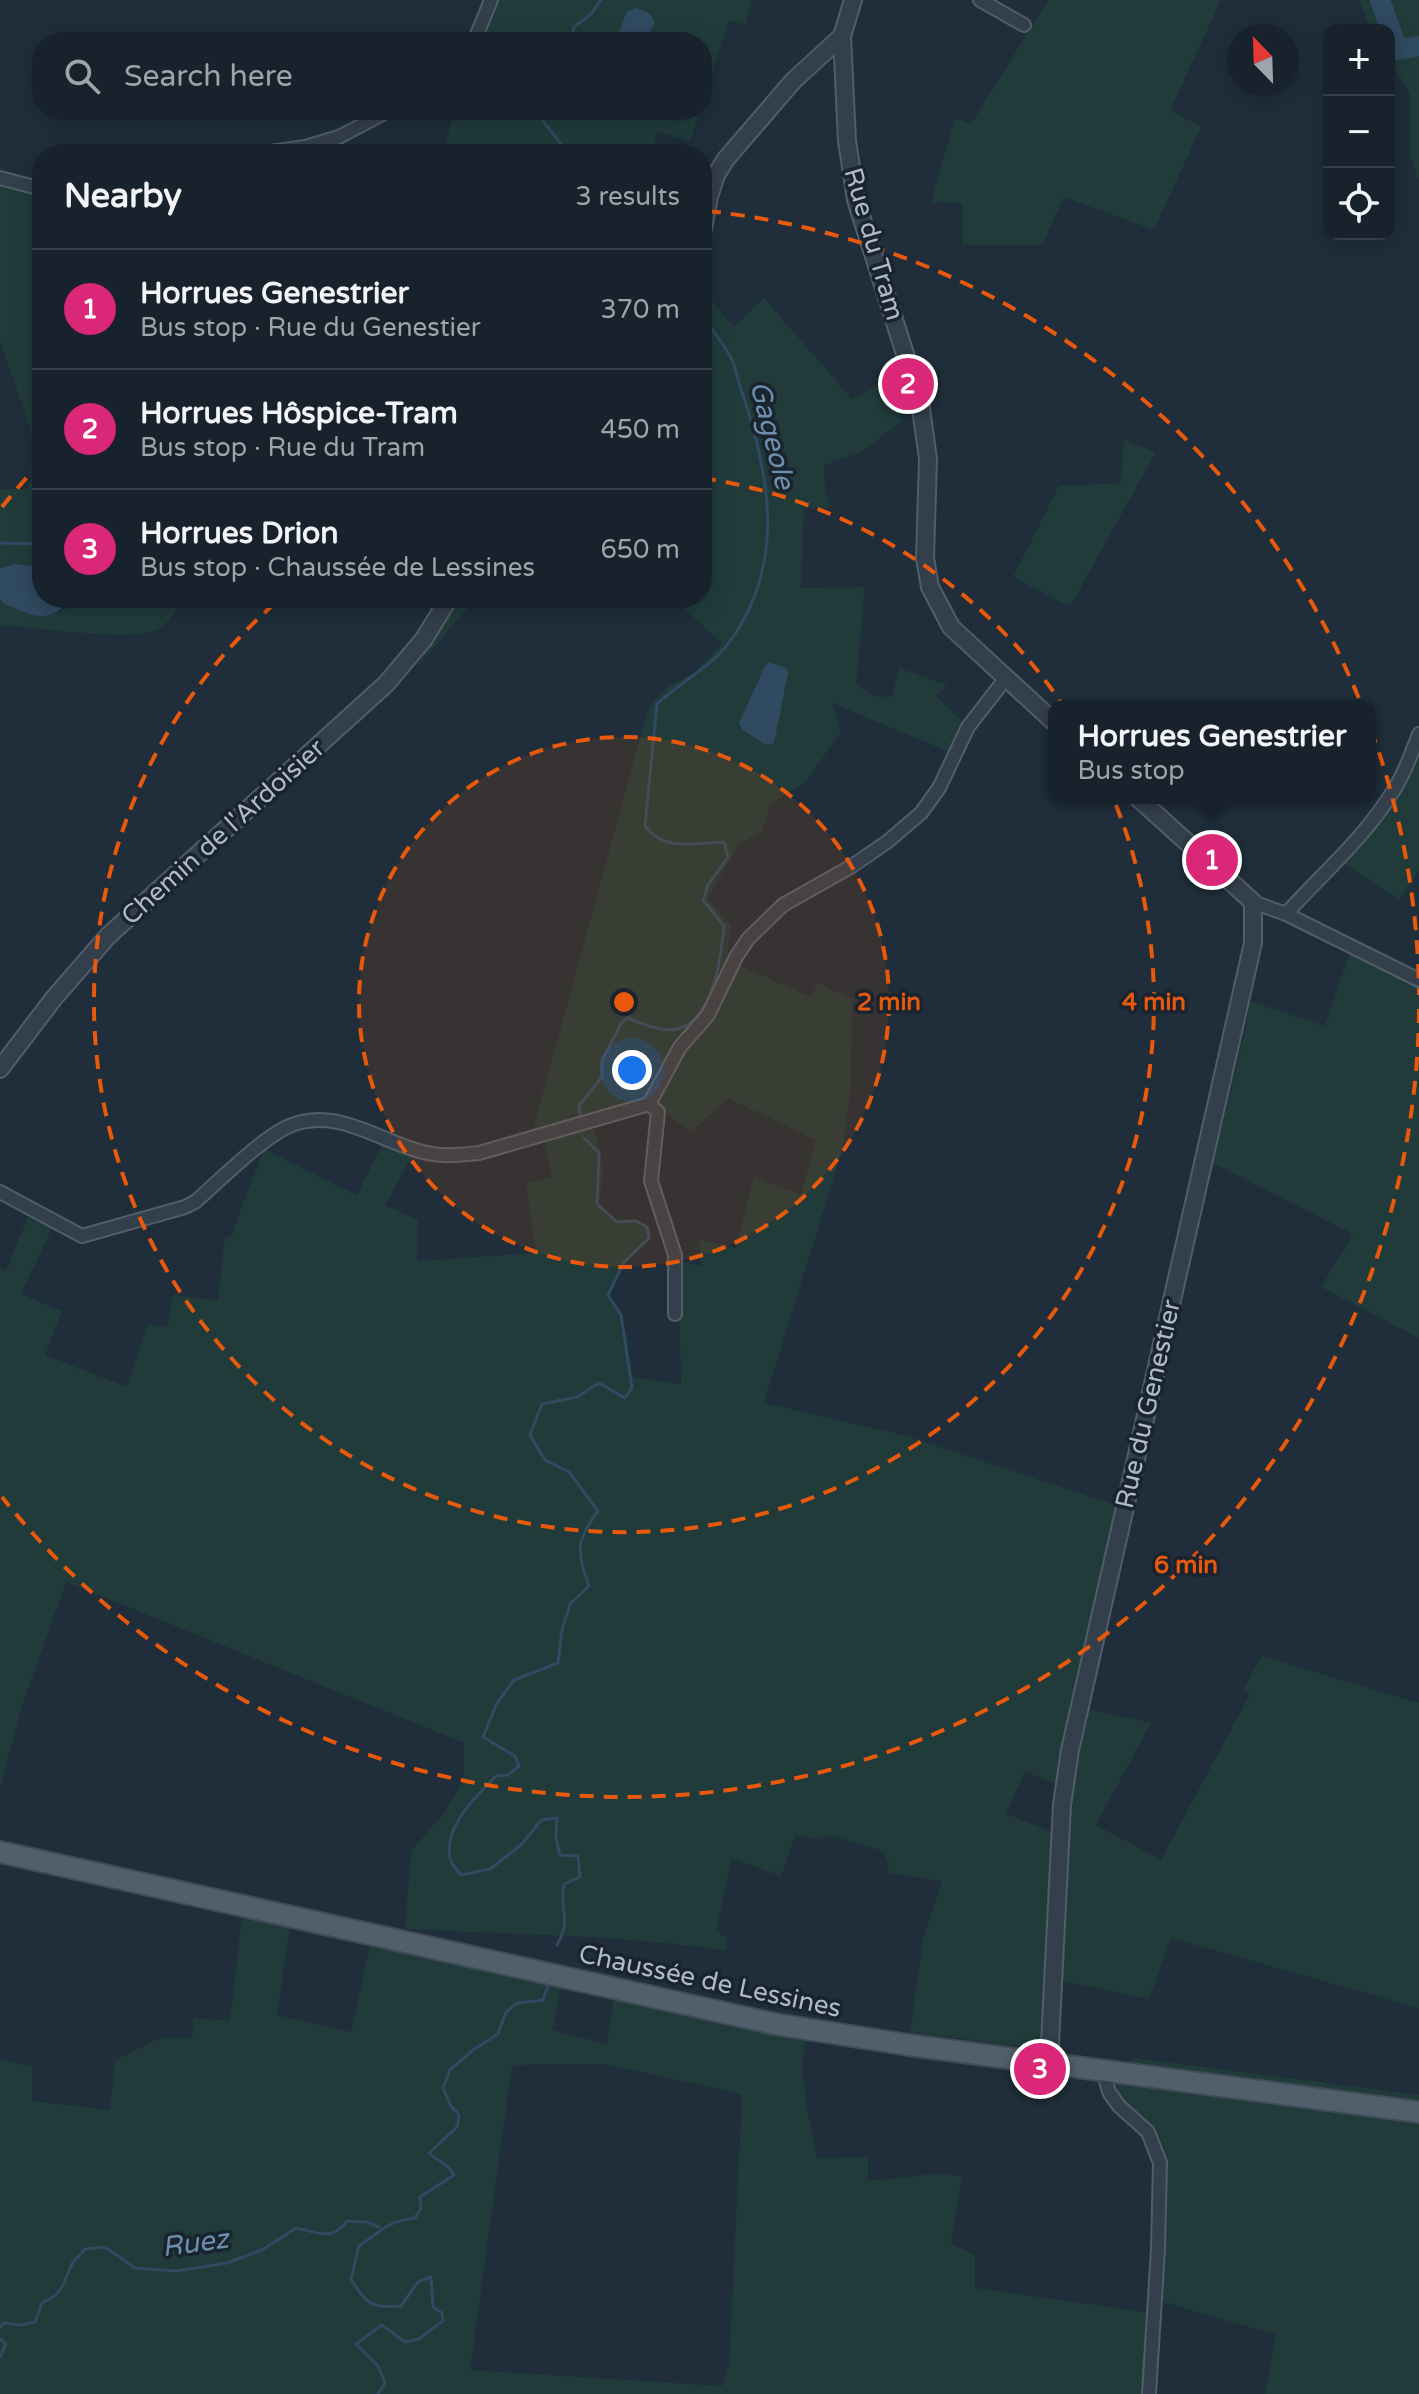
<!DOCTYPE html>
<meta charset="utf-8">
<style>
body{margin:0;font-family:"Varela Round",sans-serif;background:#202a34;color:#f1f3f6}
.controls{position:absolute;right:24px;top:24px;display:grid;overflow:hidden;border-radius:16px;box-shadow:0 4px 20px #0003}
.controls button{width:72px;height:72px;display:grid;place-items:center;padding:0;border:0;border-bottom:2px solid #363f48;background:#17222c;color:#f1f3f6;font:40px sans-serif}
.compass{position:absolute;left:1227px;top:24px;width:72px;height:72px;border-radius:50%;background:#17222c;box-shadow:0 4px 20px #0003;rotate:337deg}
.you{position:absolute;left:632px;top:1070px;width:28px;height:28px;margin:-20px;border:6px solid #fff;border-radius:50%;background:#1a73e8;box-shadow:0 0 0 12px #1a73e833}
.badge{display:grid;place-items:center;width:52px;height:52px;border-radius:50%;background:#db2777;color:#fff;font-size:26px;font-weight:700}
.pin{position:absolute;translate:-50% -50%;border:4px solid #fff;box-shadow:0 2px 8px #0006}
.popup{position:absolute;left:1048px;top:700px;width:328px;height:104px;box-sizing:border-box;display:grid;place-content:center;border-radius:16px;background:#17222c;filter:drop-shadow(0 2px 6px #0005);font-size:26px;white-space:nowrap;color:#9ea4a9}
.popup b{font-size:30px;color:#f1f3f6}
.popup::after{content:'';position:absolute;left:50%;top:100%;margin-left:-16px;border:16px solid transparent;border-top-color:#17222c}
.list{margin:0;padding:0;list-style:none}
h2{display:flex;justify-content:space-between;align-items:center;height:104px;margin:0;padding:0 32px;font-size:34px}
h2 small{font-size:26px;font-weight:400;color:#9ea4a9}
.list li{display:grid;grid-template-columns:52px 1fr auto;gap:24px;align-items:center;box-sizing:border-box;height:120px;padding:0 32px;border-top:2px solid #363f48}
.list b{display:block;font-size:30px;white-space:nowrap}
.list p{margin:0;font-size:26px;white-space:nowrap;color:#9ea4a9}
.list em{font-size:26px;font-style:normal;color:#9ea4a9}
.icon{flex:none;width:44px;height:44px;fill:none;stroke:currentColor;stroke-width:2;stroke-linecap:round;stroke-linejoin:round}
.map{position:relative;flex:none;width:1419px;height:2394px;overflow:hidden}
.search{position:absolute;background:#17222c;box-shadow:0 4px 20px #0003;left:32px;top:32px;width:680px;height:88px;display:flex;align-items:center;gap:20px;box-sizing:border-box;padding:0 28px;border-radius:32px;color:#9ea4a9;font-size:30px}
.panel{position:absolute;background:#17222c;box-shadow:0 4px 20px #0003;left:32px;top:144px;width:680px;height:464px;border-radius:32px}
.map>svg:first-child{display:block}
.green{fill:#213b3b;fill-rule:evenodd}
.water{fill:#304a61}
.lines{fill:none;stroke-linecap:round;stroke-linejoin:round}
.stream{stroke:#304a61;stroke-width:3}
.river{stroke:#304a61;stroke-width:20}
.minor-casing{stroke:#515d68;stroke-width:16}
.tertiary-casing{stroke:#515d68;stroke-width:20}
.primary-casing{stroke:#3f4b57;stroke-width:24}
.minor{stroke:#333f4a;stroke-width:12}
.tertiary{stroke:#333f4a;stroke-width:16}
.primary{stroke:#515f6b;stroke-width:20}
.ring{fill:none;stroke:#e8590c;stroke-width:4;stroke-dasharray:14 10}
.labels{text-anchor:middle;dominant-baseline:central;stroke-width:7;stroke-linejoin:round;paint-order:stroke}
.street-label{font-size:26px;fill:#aebac7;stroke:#19242f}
.water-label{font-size:28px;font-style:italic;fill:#6c8fad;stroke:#19242f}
.centre{fill:#e8590c;stroke:#19242f;stroke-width:4}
.ring-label{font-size:24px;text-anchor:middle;font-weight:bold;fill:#e8590c;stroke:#19242f;stroke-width:7;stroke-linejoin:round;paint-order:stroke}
</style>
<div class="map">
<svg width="1419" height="2394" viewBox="0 0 1419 2394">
<rect width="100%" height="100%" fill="#1f2e3a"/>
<!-- green -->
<path class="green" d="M499,0H752L745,25L729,20L702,103V42H484Z
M1048,0H1221L1170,110L1201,127L1154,230L1064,197L1042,245H963V203L931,202L955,118L971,124Z
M1359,0H1419V180L1411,158L1410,94L1389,58V30H1371Z
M454,110H700L690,141L657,132L653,154H444Z
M0,182L42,193V567L15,564L0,568V489H27L39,464L30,428L0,341Z
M704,293L734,327L764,298L852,399L889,379L902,421L862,452L824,465L825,491L831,507L804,509L801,588L865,587L856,684L873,696L892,697L899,668L947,685L936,696L964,723L947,751L832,703L841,731L807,781L771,803L762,832L739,844L707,899L731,925L727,960L811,997L818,983L852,999L851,1087L842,1151L764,1403L903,1435L1130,1510L1085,1708L1151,1723L1096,1825L1161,1860L1250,1694L1243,1689L1262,1656L1419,1703V2008L1171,1938L1149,1999L1058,1980L1056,2051L910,2032L923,1938L942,1881L886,1873L889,1864L883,1851L829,1835L820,1840L796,1834L781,1876L732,1858L716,1932L728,1938L726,1951C620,1934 512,1935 405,1929L411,1851L445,1812L464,1778V1743L66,1582L22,1706L0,1788V1267L6,1271L32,1207L56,1220L21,1294L62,1311L45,1355L127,1387L147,1325L167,1327L173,1295L218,1300L225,1237L231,1236L264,1149L357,1195L386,1136L416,1149L385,1205L418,1220L417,1261L536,1253L526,1183L552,1177L543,1134L531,1137L648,709L664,689L695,672L722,643L673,598H702V295ZM647,1098L691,1132L728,1098L816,1140L801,1195L754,1177L736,1248L699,1239L702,1266L678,1261L681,1384L633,1377L623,1315L609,1295L625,1264L651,1239V1228L636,1219L618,1220L599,1204C605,1166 604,1156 590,1121ZM1025,1771L1070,1790L1065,1837L1006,1814Z
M1124,440L1156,452L1070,607L1013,577L1059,486L1121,483Z
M0,598L3,603L28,614L60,612L75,598H185C178,607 171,620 162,627C139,645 32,625 0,626Z
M456,598H476L415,670Z
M1419,736V871L1400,900L1341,862L1396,793Z
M1350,952L1419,978V1338L1321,1287L1353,1234L1213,1163L1246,1027L1249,1001L1325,1026Z
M242,1916L290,1926L277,2015L351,2032L370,1945L562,1982L552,2030L607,2044L614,1996L806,2037C797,2076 810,2120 817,2158L868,2157V2181L934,2174L962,2176L951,2244L975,2255V2288L1158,2314L1155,2394H0V2059L32,2067V2101L110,2110L115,2060L160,2038H192L193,2018L230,2021ZM604,2064L742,2094L729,2365L722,2386L470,2370L512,2065Z
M1133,2058L1419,2095V2102L1132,2062Z
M1121,2078L1419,2118V2394H1265L1276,2335L1159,2301C1161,2259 1173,2166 1154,2130C1145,2115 1125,2109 1116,2091Z"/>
<!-- water -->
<path class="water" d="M636,8C672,16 647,45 623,39L619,42H593L598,37L618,34L627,11Z
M15,564L42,567V598H75C46,624 36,618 3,603L0,598V568Z
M770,662L786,668L788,672L774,743L766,745L742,729L739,723L765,666Z"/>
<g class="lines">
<!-- stream -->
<path class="stream" d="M570,42L574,27L591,14L601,0
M544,110L543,121L569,154
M0,543L42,544
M581,1119L579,1106L602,1077V1060L622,1022L628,1018C641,1023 656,1030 671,1030C713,1027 721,958 724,926L703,900L708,885L728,857L724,842C695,843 664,852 645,826L657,704C681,681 712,667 731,640C786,562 770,476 742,392C738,383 737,372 733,362C726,346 713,331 702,317
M557,1945C573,1917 558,1912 564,1884L580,1877L578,1856L560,1855L556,1838L557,1818L541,1820L521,1845L490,1869L461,1875C457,1870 451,1864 450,1858C444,1825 476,1797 496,1776L508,1775L519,1766L515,1756L483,1737L497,1703L514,1680L558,1663L562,1630L570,1604L589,1586C577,1551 575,1542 598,1511L569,1472L545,1460L530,1435L542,1404L577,1397L599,1383L625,1398L632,1388L621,1315L608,1295L624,1262L649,1238L647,1227L636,1221L617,1222L597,1204L599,1153L584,1138
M0,2328L3,2323L21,2325L35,2322L42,2303C65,2292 62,2285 72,2264C75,2259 81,2254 85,2249L105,2247L135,2268L176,2271L227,2263L262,2250L296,2228C318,2232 332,2242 347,2221L367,2222L379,2227
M0,2339L6,2344L0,2357
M378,2394L385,2383L378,2366L356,2344L382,2325L405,2342L419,2339L443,2321L442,2313L433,2307L431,2277L418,2282L401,2306C372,2309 365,2303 351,2279L359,2246C382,2231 385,2222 415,2218L421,2208L420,2197L454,2175C449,2164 438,2162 429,2153L457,2127L459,2115L451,2106L443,2088L450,2070L473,2050L498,2034L506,2012L517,2003L543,2000L548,1985"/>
<!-- river -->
<path class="river" d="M1380,0L1398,50L1419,46"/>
<!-- minor casing -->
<g class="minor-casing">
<path id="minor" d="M980,0L1024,25
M474,42L491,0
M257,154L305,147L339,137L390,110
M0,178L42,189
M1253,902L1286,914L1419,980
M1286,914C1321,875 1362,840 1390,796C1403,777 1411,755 1419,734
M649,1104L658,1112L651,1181L675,1255V1314
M0,1192L82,1236L185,1207L195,1202C219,1181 260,1140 287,1127C335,1105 378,1141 423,1152C442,1157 460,1155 479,1153L649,1104L680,1047L708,1015L736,957L748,939L783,905L852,866L887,842L921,813L939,788L968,727L1006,678
M1103,2070L1109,2092L1119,2106L1148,2132L1160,2163L1158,2249L1149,2394"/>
</g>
<!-- tertiary casing -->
<g class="tertiary-casing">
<path id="tertiary" d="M853,0L842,36L847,141L856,200L920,401L928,459L925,558L930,587L951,627L1054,722
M702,234L709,197L716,175L726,159L793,81L842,36
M0,1069L54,998L108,936L386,684L424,639L449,598
M1049,2063L1062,1805L1070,1750L1253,943V902L1138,798"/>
</g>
<!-- primary casing -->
<g class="primary-casing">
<path id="primary" d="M0,1852L775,2024L909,2045L1419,2112"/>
</g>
<!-- minor -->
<use href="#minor" class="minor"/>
<!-- tertiary -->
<use href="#tertiary" class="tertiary"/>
<!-- primary -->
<use href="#primary" class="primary"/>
</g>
<!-- distance rings -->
<circle cx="624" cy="1002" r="265" fill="#e8590c" fill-opacity=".12"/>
<g class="ring">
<circle cx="624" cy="1002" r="265"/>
<path d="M702 478A530 530 0 1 1 280 599"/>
<path d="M1419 1009A795 795 0 0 1 2 1497M2 507A795 795 0 0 1 38 465M707 211A795 795 0 0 1 1419 995"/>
</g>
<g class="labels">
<!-- street labels -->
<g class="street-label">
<text transform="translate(874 244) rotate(74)">Rue du Tram</text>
<text transform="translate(223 832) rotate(-42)">Chemin de l'Ardoisier</text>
<text transform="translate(1148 1404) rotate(-77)">Rue du Genestier</text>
<text transform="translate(710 1981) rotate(12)">Chaussée de Lessines</text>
</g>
<!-- water labels -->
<g class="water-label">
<text transform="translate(772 435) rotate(76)">Gageole</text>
<text transform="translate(195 2243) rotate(-8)">Ruez</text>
</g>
</g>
<circle cx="624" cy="1002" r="12" class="centre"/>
<g class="ring-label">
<text x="889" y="1010">2 min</text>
<text x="1154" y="1010">4 min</text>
<text x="1186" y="1573">6 min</text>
</g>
</svg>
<div class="controls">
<button>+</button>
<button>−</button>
<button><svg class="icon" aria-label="locate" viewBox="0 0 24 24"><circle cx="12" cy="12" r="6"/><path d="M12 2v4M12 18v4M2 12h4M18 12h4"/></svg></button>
</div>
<svg class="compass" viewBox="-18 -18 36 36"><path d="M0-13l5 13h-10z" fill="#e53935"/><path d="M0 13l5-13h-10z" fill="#9ea4a9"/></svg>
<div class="you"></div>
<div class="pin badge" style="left:1212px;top:860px">1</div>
<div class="popup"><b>Horrues Genestrier</b>Bus stop</div>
<div class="pin badge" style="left:908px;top:384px">2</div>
<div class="pin badge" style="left:1040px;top:2069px">3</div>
<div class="search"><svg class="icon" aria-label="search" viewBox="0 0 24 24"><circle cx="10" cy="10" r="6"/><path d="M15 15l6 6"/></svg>Search here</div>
<section class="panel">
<h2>Nearby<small>3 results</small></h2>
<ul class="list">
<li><span class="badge">1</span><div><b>Horrues Genestrier</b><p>Bus stop · Rue du Genestier</p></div><em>370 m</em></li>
<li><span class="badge">2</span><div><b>Horrues Hôspice-Tram</b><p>Bus stop · Rue du Tram</p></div><em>450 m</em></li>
<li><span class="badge">3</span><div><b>Horrues Drion</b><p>Bus stop · Chaussée de Lessines</p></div><em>650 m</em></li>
</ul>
</section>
</div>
